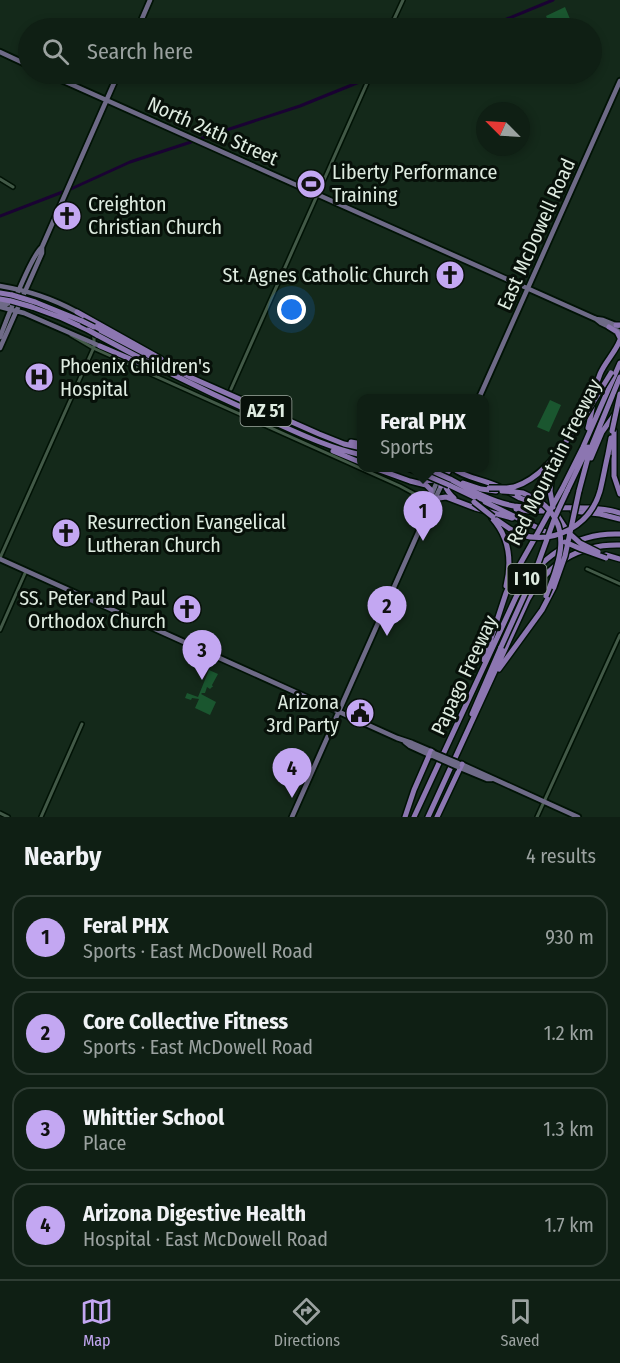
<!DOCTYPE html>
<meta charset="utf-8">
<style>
body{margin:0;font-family:"Fira Sans Condensed",sans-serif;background:#18271d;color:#f1f3f6}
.compass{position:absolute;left:476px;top:102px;width:54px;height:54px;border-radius:50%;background:#0f1f14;box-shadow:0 3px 9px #0003;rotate:294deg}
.you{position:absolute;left:292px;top:310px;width:21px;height:21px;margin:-15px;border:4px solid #fff;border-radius:50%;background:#1a73e8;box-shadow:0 0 0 9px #1a73e833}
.badge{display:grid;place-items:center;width:39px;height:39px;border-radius:50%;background:#c3a7f2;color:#111;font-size:20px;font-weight:700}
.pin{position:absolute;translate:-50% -50px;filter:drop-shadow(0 2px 3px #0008)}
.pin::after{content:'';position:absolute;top:32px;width:21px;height:18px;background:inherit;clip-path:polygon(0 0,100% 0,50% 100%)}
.popup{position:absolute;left:357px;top:394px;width:132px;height:78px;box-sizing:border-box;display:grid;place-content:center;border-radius:12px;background:#0f1f14;filter:drop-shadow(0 2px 4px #0005);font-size:20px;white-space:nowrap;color:#9ba2a0}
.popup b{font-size:22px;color:#f1f3f6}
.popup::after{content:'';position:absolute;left:50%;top:100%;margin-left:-12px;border:12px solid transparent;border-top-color:#0f1f14}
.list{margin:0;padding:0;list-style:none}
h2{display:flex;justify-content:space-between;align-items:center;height:78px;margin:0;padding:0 24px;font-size:26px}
h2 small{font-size:20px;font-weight:400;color:#9ba2a0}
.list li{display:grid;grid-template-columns:39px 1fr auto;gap:18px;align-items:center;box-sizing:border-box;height:84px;margin:0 12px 12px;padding:0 12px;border:2px solid #2f3d34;border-radius:18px}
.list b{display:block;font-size:22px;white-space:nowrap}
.list p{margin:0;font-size:20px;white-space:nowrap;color:#9ba2a0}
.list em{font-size:20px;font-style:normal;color:#9ba2a0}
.icon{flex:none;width:33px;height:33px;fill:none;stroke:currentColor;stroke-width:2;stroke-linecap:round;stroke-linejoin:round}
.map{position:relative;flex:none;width:620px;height:817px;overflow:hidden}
.search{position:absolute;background:#0f1f14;box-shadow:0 3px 9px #0003;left:18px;right:18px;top:18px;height:66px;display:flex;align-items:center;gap:15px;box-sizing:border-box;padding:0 21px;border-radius:33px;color:#9ba2a0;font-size:22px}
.sheet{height:462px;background:#0f1f14}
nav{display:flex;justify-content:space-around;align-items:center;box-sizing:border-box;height:84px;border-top:2px solid #2f3d34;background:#0f1f14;font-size:16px;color:#9ba2a0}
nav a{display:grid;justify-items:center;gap:3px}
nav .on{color:#c3a7f2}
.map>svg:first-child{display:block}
.green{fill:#1a562f}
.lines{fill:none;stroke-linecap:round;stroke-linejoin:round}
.canal{stroke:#1a0233;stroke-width:3}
.minor-casing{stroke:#001205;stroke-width:6}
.major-casing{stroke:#001205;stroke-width:8}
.highway-casing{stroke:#001205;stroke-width:8}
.minor{stroke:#425947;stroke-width:3}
.major{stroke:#6e6a87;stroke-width:4.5}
.highway{stroke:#8c76b1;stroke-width:5}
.major-bridge-casing{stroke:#001205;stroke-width:8;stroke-linecap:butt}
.highway-bridge-casing{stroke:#001205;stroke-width:8;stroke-linecap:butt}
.major-bridge{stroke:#6e6a87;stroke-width:4.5}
.highway-bridge{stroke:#8c76b1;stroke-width:5}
.labels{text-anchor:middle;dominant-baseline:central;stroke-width:6;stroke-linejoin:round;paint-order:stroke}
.shield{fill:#071009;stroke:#9ea9a0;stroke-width:1.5}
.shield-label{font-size:18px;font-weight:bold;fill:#deebe0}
.street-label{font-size:20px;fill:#deebe0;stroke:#071009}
.poi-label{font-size:20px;fill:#deebe0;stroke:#071009;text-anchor:start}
</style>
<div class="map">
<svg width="620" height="817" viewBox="0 0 620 817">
<rect width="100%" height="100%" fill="#14291a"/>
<!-- green -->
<path class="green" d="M565,7L570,19L552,26L550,28H544L543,24L548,21L546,16Z
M550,400L561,405L549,432L537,427Z
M209,670L218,674L212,685L213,687H212L210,689L207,687L205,693H202L201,694L216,702L210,715L195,708L199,699L192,698L191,700L185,698L187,693L198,697Z"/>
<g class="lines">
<!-- canal -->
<path class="canal" d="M485,28L553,0
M202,138L300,106L379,74
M0,216L73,188L130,162L191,142"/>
<!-- minor casing -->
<g class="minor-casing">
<path id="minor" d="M390,28L403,0
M0,179L13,187
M71,335L93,348L400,486L426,500L427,503
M231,389L371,74
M0,558L94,347V339L93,333
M587,569L620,584
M0,630L26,571
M0,813L8,817
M41,817L82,724
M537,817L620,635"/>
</g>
<!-- major casing -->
<g class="major-casing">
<path id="major" d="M138,28L150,0
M0,52L28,65
M48,74L596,319L603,320L618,326
M0,286C29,291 51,298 77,312
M0,303L7,304L15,301
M0,307L24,313L100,346
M596,319L601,323L620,332
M0,337C7,319 30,257 42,247L118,74
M0,348L42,253V247
M479,398L620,81
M422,524L421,521L438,479
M0,559L397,738L412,743L433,752
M405,742L410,746L432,756
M461,764L578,817
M458,767L487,779H492
M292,817L422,524L424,522L442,484"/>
</g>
<!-- highway casing -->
<g class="highway-casing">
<path id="highway" d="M0,293L12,295
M0,299L11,301
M35,302L82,321
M32,307L62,318L88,330
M77,312L161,359
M616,325H620
M94,327L192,378L319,434L344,444L362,448
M609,327L617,332L620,338
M97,335C150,364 203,390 258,415C292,430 325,447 362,455
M100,346L156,370
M588,428C593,410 593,391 600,374C605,362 615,353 620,340
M614,431V476L620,494
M351,442L362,444
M333,451L362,463
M608,454L611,438
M591,458L602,432L620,407
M374,468L410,481L426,485L431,490V495
M408,468L428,476
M436,468L440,476L441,486
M453,468C464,478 487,480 501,488
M443,470C443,482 445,490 454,498
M450,479C470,490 492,502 514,506C549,511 585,503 620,513
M422,481L435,480L448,472
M463,483L481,489L496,491
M449,485L474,497
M514,487C547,476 564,443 584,417
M562,489L583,447L620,363
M550,491L552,471L562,451
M567,491L588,447
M579,491L590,450L620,377
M509,492L520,498L542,506
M515,492L523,493L538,500
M471,495L489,502
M485,502L552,535
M433,504L439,498L446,497L475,508L512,518
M516,509L529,511H551
M573,511L600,514L620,519
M557,515L568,532
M492,518C510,538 512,561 506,586
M497,520L510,529L521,535
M606,555L620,559
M484,660L506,593L514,575L536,536
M499,669L542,610L554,587
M472,714L501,647
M405,817L414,790L431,751
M414,817L516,597C538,558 575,532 620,534
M428,817L528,599C548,564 578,544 620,545
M437,817L462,764"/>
</g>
<!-- minor -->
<use href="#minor" class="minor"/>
<!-- major -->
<use href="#major" class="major"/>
<!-- highway -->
<use href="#highway" class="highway"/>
<!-- major-bridge casing -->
<g class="major-bridge-casing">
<path id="major-bridge" d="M434,753L458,763
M433,756L458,767"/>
</g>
<!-- highway-bridge casing -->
<g class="highway-bridge-casing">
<path id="highway-bridge" d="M12,295L35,302
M11,301L32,307
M82,321L94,327
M88,330L97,335
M584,417L611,373
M612,431L620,394
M430,470L450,479
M428,476L449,485
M489,488H507L514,487
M502,491L515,492
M550,491L553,507
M538,500C574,525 560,563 546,596
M474,502L493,517
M569,533L580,543L598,552
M521,535C555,544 590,526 600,491C603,479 605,467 608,454
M536,536L562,489
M565,542L581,549L606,558
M554,587L565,556L579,491
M501,647L535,572L555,517L567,491"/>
</g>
<!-- major-bridge -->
<use href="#major-bridge" class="major-bridge"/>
<!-- highway-bridge -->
<use href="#highway-bridge" class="highway-bridge"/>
</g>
<!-- icons -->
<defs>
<g id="stadium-disc" transform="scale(1.5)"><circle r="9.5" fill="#c3a7f2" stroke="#071009"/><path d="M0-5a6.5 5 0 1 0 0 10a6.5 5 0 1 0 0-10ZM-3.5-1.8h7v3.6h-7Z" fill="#111"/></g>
<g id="church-disc" transform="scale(1.5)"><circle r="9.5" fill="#c3a7f2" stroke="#071009"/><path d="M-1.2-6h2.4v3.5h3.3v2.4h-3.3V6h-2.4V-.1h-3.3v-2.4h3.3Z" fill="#111"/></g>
<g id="hospital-disc" transform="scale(1.5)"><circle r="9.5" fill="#c3a7f2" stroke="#071009"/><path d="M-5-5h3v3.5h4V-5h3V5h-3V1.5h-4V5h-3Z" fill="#111"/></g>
<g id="civic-disc" transform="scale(1.5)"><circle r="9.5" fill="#c3a7f2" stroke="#071009"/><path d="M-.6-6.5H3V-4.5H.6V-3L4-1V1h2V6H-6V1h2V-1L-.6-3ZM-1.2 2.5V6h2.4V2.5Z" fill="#111"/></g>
</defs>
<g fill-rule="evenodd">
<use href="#stadium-disc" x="311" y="184"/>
<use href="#church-disc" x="67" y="216"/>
<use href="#church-disc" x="450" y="275"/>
<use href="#hospital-disc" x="39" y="377"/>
<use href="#church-disc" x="66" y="533"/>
<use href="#church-disc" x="187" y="609"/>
<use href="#civic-disc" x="360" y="713"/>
</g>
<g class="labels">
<!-- shield labels -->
<g class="shield">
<rect x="240.5" y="396" width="51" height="30" rx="4.5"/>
<rect x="507.5" y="564" width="39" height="30" rx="4.5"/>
</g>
<g class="shield-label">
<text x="266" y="411">AZ 51</text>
<text x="527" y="579">I 10</text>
</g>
<!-- street labels -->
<g class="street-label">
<text transform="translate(213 131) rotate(24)">North 24th Street</text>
<text transform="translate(536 234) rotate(-66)">East McDowell Road</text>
<text transform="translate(554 462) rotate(-63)">Red Mountain Freeway</text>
<text transform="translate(464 675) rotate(-65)">Papago Freeway</text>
</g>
<!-- poi labels -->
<g class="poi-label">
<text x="332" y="172">Liberty Performance<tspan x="332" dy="23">Training</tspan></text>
<text x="88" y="204">Creighton<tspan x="88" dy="23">Christian Church</tspan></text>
<text x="429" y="275" text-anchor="end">St. Agnes Catholic Church</text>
<text x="60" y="366">Phoenix Children's<tspan x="60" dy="23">Hospital</tspan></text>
<text x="87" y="522">Resurrection Evangelical<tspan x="87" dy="23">Lutheran Church</tspan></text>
<text x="166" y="598" text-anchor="end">SS. Peter and Paul<tspan x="166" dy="23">Orthodox Church</tspan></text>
<text x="339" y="702" text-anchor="end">Arizona<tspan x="339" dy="23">3rd Party</tspan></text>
</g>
</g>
</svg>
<svg class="compass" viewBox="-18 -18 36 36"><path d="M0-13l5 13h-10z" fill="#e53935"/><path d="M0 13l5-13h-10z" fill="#9ba2a0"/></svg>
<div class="you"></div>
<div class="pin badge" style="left:423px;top:541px">1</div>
<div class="popup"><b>Feral PHX</b>Sports</div>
<div class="pin badge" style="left:387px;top:636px">2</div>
<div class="pin badge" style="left:202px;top:680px">3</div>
<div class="pin badge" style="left:292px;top:798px">4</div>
<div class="search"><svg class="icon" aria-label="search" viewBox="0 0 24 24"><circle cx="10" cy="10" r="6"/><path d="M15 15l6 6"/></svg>Search here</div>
</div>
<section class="sheet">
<h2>Nearby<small>4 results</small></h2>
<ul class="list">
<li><span class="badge">1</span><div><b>Feral PHX</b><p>Sports · East McDowell Road</p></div><em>930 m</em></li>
<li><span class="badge">2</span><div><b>Core Collective Fitness</b><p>Sports · East McDowell Road</p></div><em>1.2 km</em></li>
<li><span class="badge">3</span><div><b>Whittier School</b><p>Place</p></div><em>1.3 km</em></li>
<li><span class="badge">4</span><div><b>Arizona Digestive Health</b><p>Hospital · East McDowell Road</p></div><em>1.7 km</em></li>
</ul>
</section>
<nav>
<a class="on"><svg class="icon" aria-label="map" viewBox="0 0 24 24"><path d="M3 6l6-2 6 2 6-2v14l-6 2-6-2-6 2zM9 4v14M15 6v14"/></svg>Map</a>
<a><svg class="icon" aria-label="directions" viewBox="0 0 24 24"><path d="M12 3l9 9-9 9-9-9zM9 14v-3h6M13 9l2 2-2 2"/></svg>Directions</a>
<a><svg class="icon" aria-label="saved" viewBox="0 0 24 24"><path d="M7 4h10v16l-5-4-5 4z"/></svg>Saved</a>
</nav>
